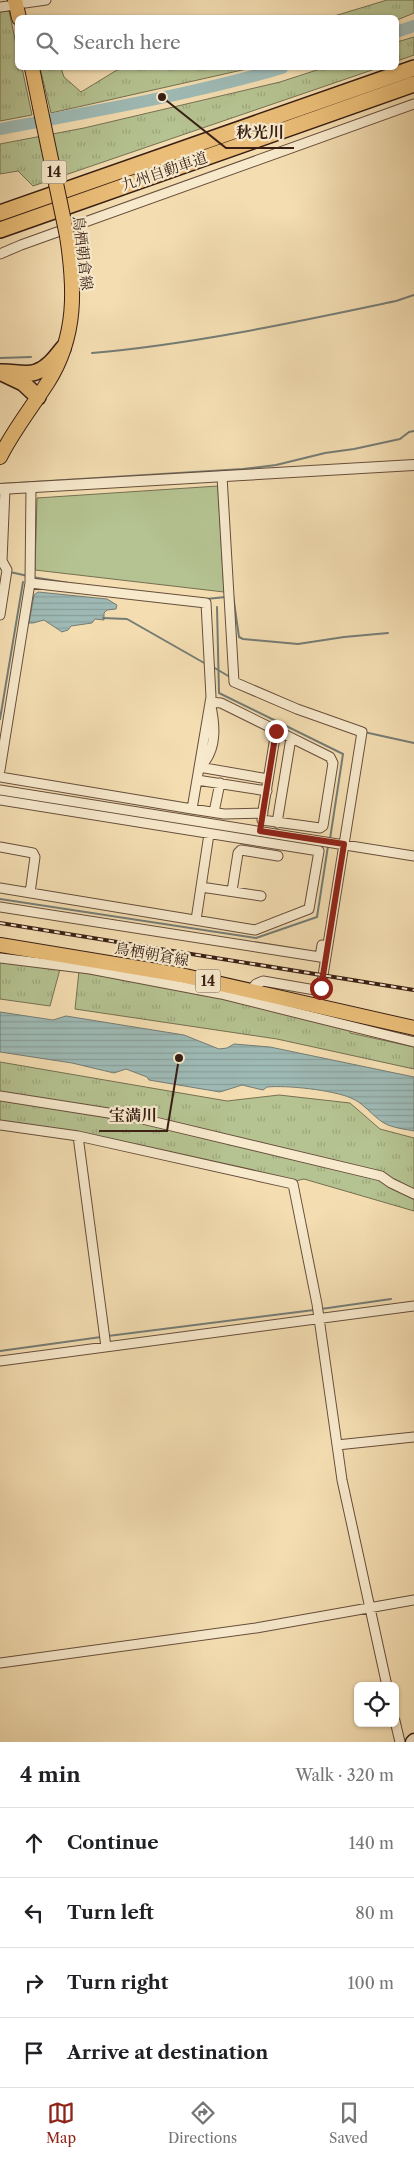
<!DOCTYPE html>
<meta charset="utf-8">
<style>
body{margin:0;font-family:"Libre Caslon Text","Noto Serif JP",serif;background:#f2f2f2;color:#202124}
.controls{position:absolute;right:15px;bottom:15px;display:grid;overflow:hidden;border-radius:8px;box-shadow:0 1px 4px #0004}
.controls button{width:45px;height:45px;display:grid;place-items:center;padding:0;border:0;border-bottom:1px solid #e0e0e0;background:#fff;color:#202124;font:25px sans-serif}
.stop{position:absolute;width:15px;height:15px;margin:-11px;border:4px solid #8f2418;border-radius:50%;background:#fff}
.stop.end{background:#8f2418;border-color:#fff;box-shadow:0 1px 5px #0008}
.list{margin:0;padding:0;list-style:none}
h2{display:flex;justify-content:space-between;align-items:center;height:65px;margin:0;padding:0 20px;font-size:21px}
h2 small{font-size:16px;font-weight:400;color:#757577}
.list li{display:grid;grid-template-columns:32px 1fr auto;gap:15px;align-items:center;box-sizing:border-box;height:70px;padding:0 20px;border-top:1px solid #e0e0e0}
.list b{display:block;font-size:19px;white-space:nowrap}
.list em{font-size:16px;font-style:normal;color:#757577}
.icon{flex:none;width:28px;height:28px;fill:none;stroke:currentColor;stroke-width:2;stroke-linecap:round;stroke-linejoin:round}
.map{position:relative;flex:none;width:414px;height:1742px;overflow:hidden}
.search{position:absolute;background:#fff;box-shadow:0 1px 4px #0004;left:15px;right:15px;top:15px;height:55px;display:flex;align-items:center;gap:12px;box-sizing:border-box;padding:0 18px;border-radius:8px;color:#757577;font-size:19px}
.sheet{height:345px;background:#fff}
nav{display:flex;justify-content:space-around;align-items:center;box-sizing:border-box;height:70px;border-top:1px solid #e0e0e0;background:#fff;font-size:14px;color:#757577}
nav a{display:grid;justify-items:center;gap:2px}
nav .on{color:#8f2418}
.map>svg:first-child{display:block}
.grass{fill:url(#grass-tufts);stroke:#767052}
.pitch{fill:#b5c291;stroke:#767052}
.water{fill:url(#water-rules);stroke:#757c75}
.lines{fill:none;stroke-linecap:round;stroke-linejoin:round}
.stream{stroke:#757c75;stroke-width:2}
.river{stroke:#9ebab5;stroke-width:12}
.minor-casing{stroke:#674e3b;stroke-width:11}
.tertiary-casing{stroke:#674e3b;stroke-width:12}
.secondary-casing{stroke:#381e14;stroke-width:15}
.primary-casing{stroke:#381e14;stroke-width:16}
.motorway-casing{stroke:#381e14;stroke-width:18}
.minor{stroke:#f7e9cc;stroke-width:9}
.tertiary{stroke:#f7e9cc;stroke-width:10}
.secondary{stroke:#f7e9cc;stroke-width:12}
.primary{stroke:#eabe78;stroke-width:14}
.motorway{stroke:#eabe78;stroke-width:15}
.rail-casing{stroke:#381e14;stroke-width:4}
.rail{stroke:#f7e9cc;stroke-width:2;stroke-dasharray:5.5;stroke-linecap:butt}
.primary-bridge-casing{stroke:#381e14;stroke-width:16;stroke-linecap:butt}
.primary-bridge{stroke:#eabe78;stroke-width:14}
.route{stroke:#8f2418;stroke-width:6}
.labels{text-anchor:middle;dominant-baseline:central;stroke-width:4.5;stroke-linejoin:round;paint-order:stroke}
.shield{fill:#f7e9cc;stroke:#715b4b;stroke-width:1}
.shield-label{font-size:14px;font-weight:bold;fill:#381e14}
.street-label{font-size:15px;fill:#381e14;stroke:#f7e9cc}
.leader{fill:none;stroke:#381e14;stroke-width:2}
.callout-dot{fill:#381e14;stroke:#f7e9cc;stroke-width:2}
.callout-label{font-size:16px;text-anchor:middle;font-weight:bold;fill:#381e14;stroke:#f7e9cc;stroke-width:4.5;stroke-linejoin:round;paint-order:stroke}
</style>
<div class="map">
<svg width="414" height="1742" viewBox="0 0 414 1742">
<defs>
<pattern id="grass-tufts" width="24" height="20" patternUnits="userSpaceOnUse" patternTransform="scale(1.25)"><rect width="24" height="20" fill="#b5c291"/><path d="M3 7l-1-3M5 7V3M7 7l1-3M15 17l-1-3M17 17v-4M19 17l1-3" fill="none" stroke="#9ca67c"/></pattern>
<pattern id="water-rules" width="6" height="5" patternUnits="userSpaceOnUse" patternTransform="scale(1.25)"><rect width="6" height="5" fill="#9ebab5"/><path d="M0 2.5h6" fill="none" stroke="#899f9b"/></pattern>
</defs>
<rect width="100%" height="100%" fill="#f3ddb1"/>
<filter id="stains"><feTurbulence type="fractalNoise" baseFrequency=".004" numOctaves="4"/><feColorMatrix values="0 0 0 0 .2 0 0 0 0 .09 0 0 0 0 .02 0 0 0 .5 -.17"/></filter>
<radialGradient id="worn" r=".72"><stop offset=".6" stop-color="#630" stop-opacity="0"/><stop offset="1" stop-color="#630" stop-opacity=".3"/></radialGradient>
<!-- grass -->
<path class="grass" d="M387,0H414V13L397,20L396,18L331,17Z
M9,11L17,49L18,68H22L32,115L0,121V12Z
M414,37V55L397,61V42Z
M40,68H61L64,77L81,92L117,70L129,68H251L51,113Z
M323,68H378L33,186L18,171L0,174V144L84,128L280,82Z
M0,962L60,969L50,1006L0,999Z
M79,971L165,978L352,1019L350,1033L414,1047V1069L277,1039L75,1009Z
M0,1062L227,1101L279,1095L350,1103L380,1129L414,1138V1211L304,1179L295,1181L0,1122Z"/>
<!-- pitch -->
<path class="pitch" d="M218,486L224,592L35,570L37,498Z"/>
<!-- water -->
<path class="water" d="M38,592L107,599L117,605L116,609L107,610L104,613V620L95,619L92,623L71,626L68,630L62,632L44,620L33,623H29L34,595Z
M0,1012L53,1020L66,1016L184,1035L219,1049L227,1048L234,1044L270,1047L414,1077V1131C404,1129 393,1128 384,1123C372,1116 364,1103 351,1098C333,1090 286,1085 267,1087L263,1090L242,1085L220,1092L149,1080L147,1077L126,1069L114,1073L72,1063L0,1052Z"/>
<g class="lines">
<!-- stream -->
<path class="stream" d="M92,353C194,344 296,322 396,301L414,295
M0,358L31,357
M0,484L243,469L276,465L325,453L354,449L400,439L409,432L414,431
M10,572L28,576
M32,577L75,584
M233,595L239,637L243,639L298,644L344,637L388,633
M206,599L226,597
M217,607L219,693L343,754L330,839
M103,618L127,619L206,664
M213,667L230,677
M0,719L23,582
M364,732L414,743
M0,899L256,938L317,917L328,846
M321,1309L391,1299
M108,1336L314,1310
M0,1351L101,1337"/>
<!-- river -->
<path class="river" d="M396,32L414,26
M0,129C94,111 190,95 282,68"/>
<!-- minor casing -->
<g class="minor-casing">
<path id="minor" d="M25,3L46,0
M0,7L8,6
M0,254L21,245L414,104
M222,476L234,682L297,709L362,732L321,988L315,990L263,981L256,984L251,990
M30,583L206,603L211,697L192,809
M0,615L7,570L2,561L5,489
M201,766C218,749 215,723 210,702L221,703L330,757L333,763L323,826L320,828L262,820
M199,767L268,779
M0,770L30,583L31,487
M0,777L192,809L224,814L263,813
M197,780L267,791
M0,790L414,856
M0,800L319,851L309,909L255,930L0,888
M214,812L220,783
M262,817L276,731
M277,823L291,738
M0,847L33,853L35,857L30,893
M201,887L261,896
M232,891L238,853L241,850L278,856
M0,907L320,957L322,945
M196,920L209,834
M0,958L90,969L221,994L414,1042
M0,1096L134,1117L381,1176L391,1183L414,1194
M0,1125L78,1136L293,1184L317,1304L342,1480L387,1686
M78,1136L106,1347
M0,1361L414,1306
M337,1445L414,1437
M0,1663L256,1628L414,1600
M395,1721L400,1742"/>
</g>
<!-- tertiary casing -->
<g class="tertiary-casing">
<path id="tertiary" d="M0,489L414,465"/>
</g>
<!-- secondary casing -->
<g class="secondary-casing">
<path id="secondary" d="M412,1742L414,1740"/>
</g>
<!-- primary casing -->
<g class="primary-casing">
<path id="primary" d="M15,0L19,18
M32,68L40,107
M0,457C13,431 32,407 48,382C77,336 75,288 67,236
M0,945L181,975L414,1028"/>
</g>
<!-- motorway casing -->
<g class="motorway-casing">
<path id="motorway" d="M0,213L414,68
M0,230L414,84
M0,372C11,371 26,376 36,372C48,368 56,357 63,348
M4,374L23,383L38,397"/>
</g>
<!-- minor -->
<use href="#minor" class="minor"/>
<!-- tertiary -->
<use href="#tertiary" class="tertiary"/>
<!-- secondary -->
<use href="#secondary" class="secondary"/>
<!-- primary -->
<use href="#primary" class="primary"/>
<!-- motorway -->
<use href="#motorway" class="motorway"/>
<!-- rail casing -->
<g class="rail-casing">
<path id="rail" d="M0,923L414,990"/>
</g>
<!-- rail -->
<use href="#rail" class="rail"/>
<!-- primary-bridge casing -->
<g class="primary-bridge-casing">
<path id="primary-bridge" d="M40,107L67,236"/>
</g>
<!-- primary-bridge -->
<use href="#primary-bridge" class="primary-bridge"/>
</g>
<g class="lines">
<!-- route -->
<path class="route" d="M276,731L260,831L344,844L321,988"/>
</g>
<g class="labels">
<!-- shield labels -->
<g class="shield">
<rect x="41.5" y="160.5" width="25" height="23" rx="4"/>
<rect x="195.5" y="969.5" width="25" height="23" rx="4"/>
</g>
<g class="shield-label">
<text x="54" y="172">14</text>
<text x="208" y="981">14</text>
</g>
<!-- street labels -->
<g class="street-label">
<text transform="translate(164 171) rotate(-19)">九州自動車道</text>
<text transform="translate(83 253) rotate(83)">鳥栖朝倉線</text>
<text transform="translate(152 954) rotate(10)">鳥栖朝倉線</text>
</g>
</g>
<!-- callouts -->
<path class="leader" d="M162 97L226 148H294M179 1058L167 1131H99"/>
<g class="callout-dot">
<circle cx="162" cy="97" r="5"/>
<circle cx="179" cy="1058" r="5"/>
</g>
<g class="callout-label">
<text x="260" y="138">秋光川</text>
<text x="133" y="1121">宝満川</text>
</g>
<rect width="100%" height="100%" filter="url(#stains)"/>
<rect width="100%" height="100%" fill="url(#worn)"/>
</svg>
<div class="controls">
<button><svg class="icon" aria-label="locate" viewBox="0 0 24 24"><circle cx="12" cy="12" r="6"/><path d="M12 2v4M12 18v4M2 12h4M18 12h4"/></svg></button>
</div>
<div class="stop" style="left:321px;top:988px"></div>
<div class="stop end" style="left:276px;top:731px"></div>
<div class="search"><svg class="icon" aria-label="search" viewBox="0 0 24 24"><circle cx="10" cy="10" r="6"/><path d="M15 15l6 6"/></svg>Search here</div>
</div>
<section class="sheet">
<h2>4 min<small>Walk · 320 m</small></h2>
<ul class="list">
<li><svg class="icon" aria-label="ahead" viewBox="0 0 24 24"><path d="M12 20V5M6 11l6-6 6 6"/></svg><div><b>Continue</b></div><em>140 m</em></li>
<li><svg class="icon" aria-label="left" viewBox="0 0 24 24"><path d="M17 20v-9H6M10 6l-5 5 5 5"/></svg><div><b>Turn left</b></div><em>80 m</em></li>
<li><svg class="icon" aria-label="right" viewBox="0 0 24 24"><path d="M7 20v-9h11M14 6l5 5-5 5"/></svg><div><b>Turn right</b></div><em>100 m</em></li>
<li><svg class="icon" aria-label="arrive" viewBox="0 0 24 24"><path d="M6 21V4h12l-3 4 3 4H6"/></svg><div><b>Arrive at destination</b></div></li>
</ul>
</section>
<nav>
<a class="on"><svg class="icon" aria-label="map" viewBox="0 0 24 24"><path d="M3 6l6-2 6 2 6-2v14l-6 2-6-2-6 2zM9 4v14M15 6v14"/></svg>Map</a>
<a><svg class="icon" aria-label="directions" viewBox="0 0 24 24"><path d="M12 3l9 9-9 9-9-9zM9 14v-3h6M13 9l2 2-2 2"/></svg>Directions</a>
<a><svg class="icon" aria-label="saved" viewBox="0 0 24 24"><path d="M7 4h10v16l-5-4-5 4z"/></svg>Saved</a>
</nav>
